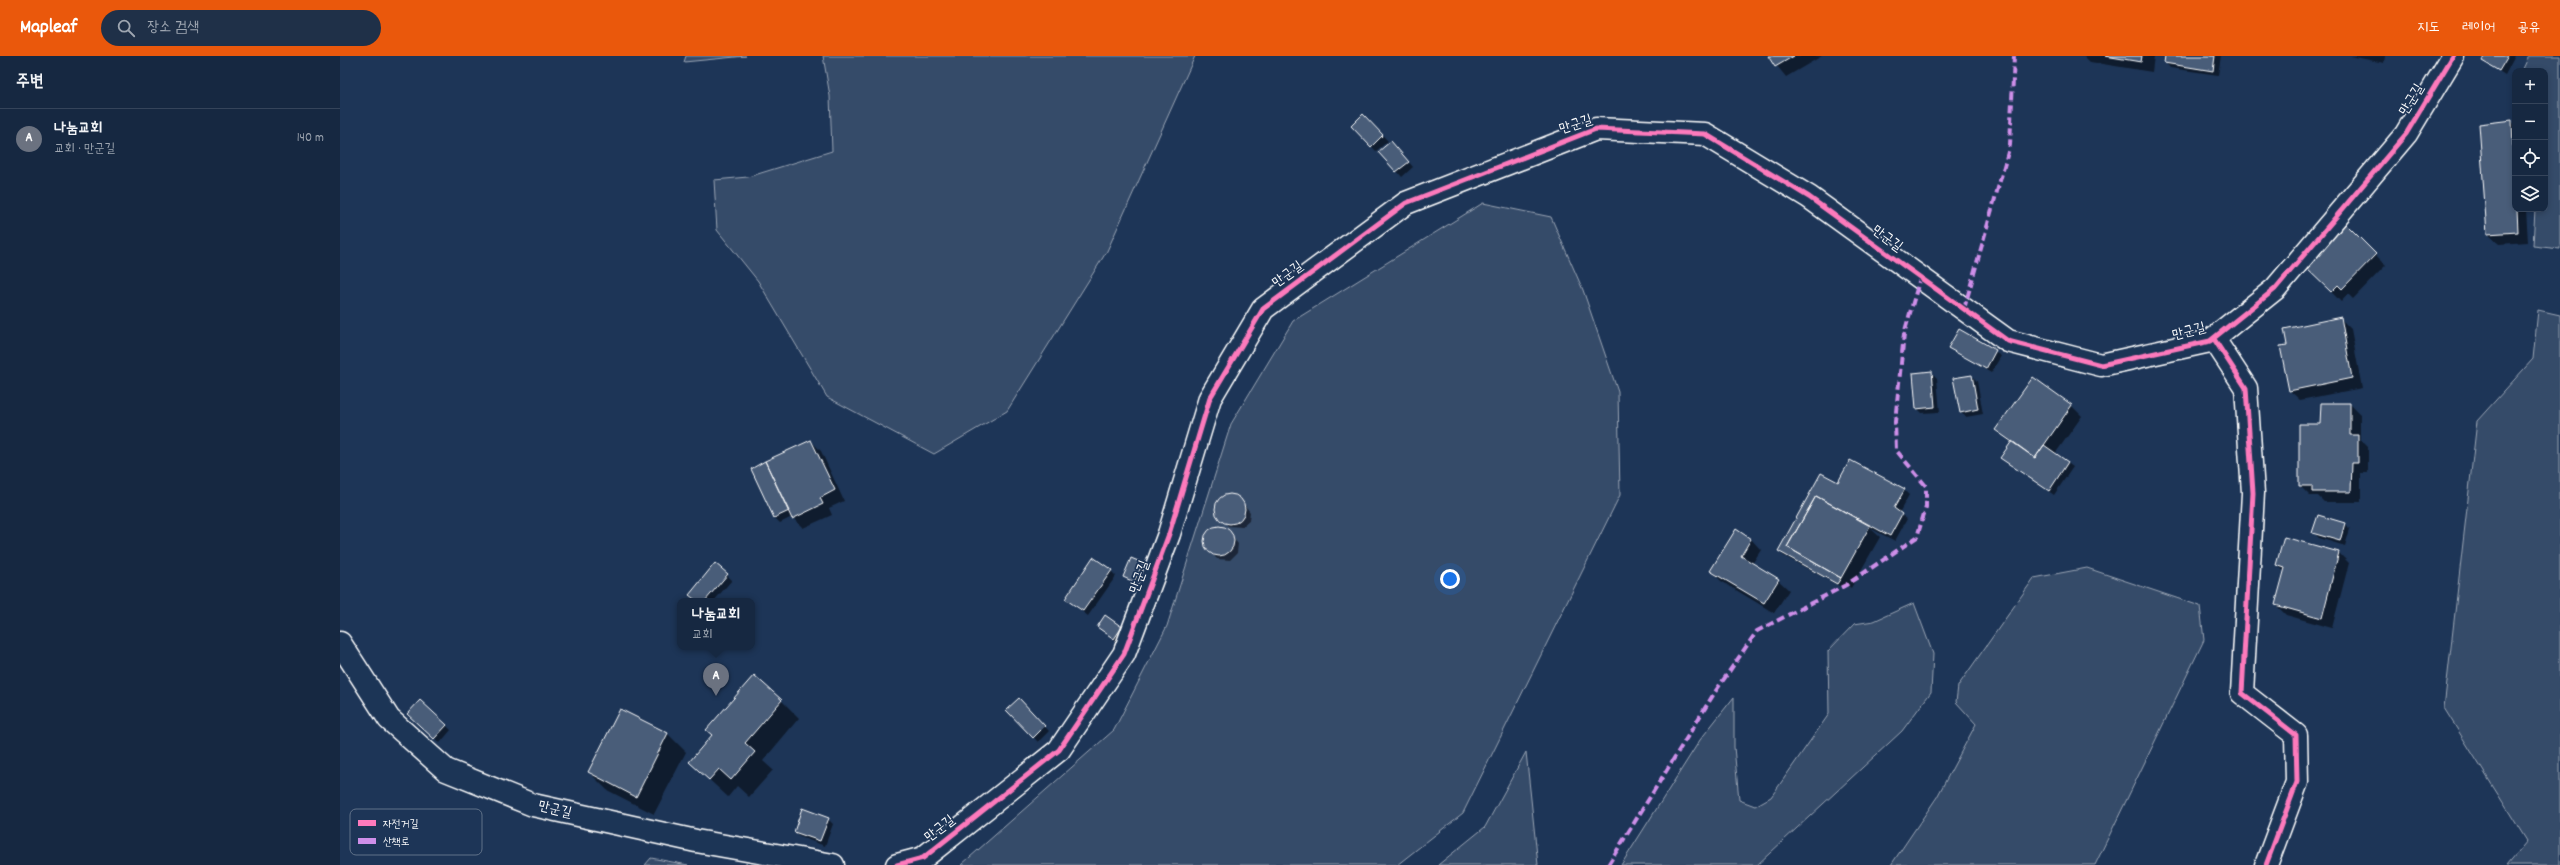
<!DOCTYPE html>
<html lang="ko">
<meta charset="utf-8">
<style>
body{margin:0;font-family:Dekko,"Poor Story",sans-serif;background:#1f3048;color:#f1f3f6}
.controls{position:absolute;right:12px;top:12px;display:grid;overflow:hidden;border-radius:8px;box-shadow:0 2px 6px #0003}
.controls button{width:36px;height:36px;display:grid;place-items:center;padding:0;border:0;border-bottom:1px solid #35445a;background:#162841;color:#f1f3f6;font:20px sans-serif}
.you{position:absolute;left:1110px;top:523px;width:14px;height:14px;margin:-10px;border:3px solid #fff;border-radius:50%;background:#1a73e8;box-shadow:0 0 0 6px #1a73e833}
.badge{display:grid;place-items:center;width:26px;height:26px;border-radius:50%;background:#ea580c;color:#fff;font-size:13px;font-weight:700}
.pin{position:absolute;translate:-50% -33px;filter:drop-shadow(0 1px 2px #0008)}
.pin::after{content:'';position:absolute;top:21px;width:14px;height:12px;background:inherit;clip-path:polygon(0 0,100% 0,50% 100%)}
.popup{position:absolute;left:337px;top:542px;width:78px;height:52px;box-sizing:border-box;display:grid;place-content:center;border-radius:8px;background:#162841;filter:drop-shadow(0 1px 3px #0005);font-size:13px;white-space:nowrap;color:#9ea6b1}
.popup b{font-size:15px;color:#f1f3f6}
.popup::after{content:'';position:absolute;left:50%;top:100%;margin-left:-8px;border:8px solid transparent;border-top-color:#162841}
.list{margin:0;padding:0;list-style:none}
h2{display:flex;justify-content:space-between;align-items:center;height:52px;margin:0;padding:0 16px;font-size:17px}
h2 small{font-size:13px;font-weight:400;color:#9ea6b1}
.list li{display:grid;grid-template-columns:26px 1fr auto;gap:12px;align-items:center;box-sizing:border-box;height:60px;padding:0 16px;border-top:1px solid #35445a}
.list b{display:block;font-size:15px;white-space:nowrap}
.list p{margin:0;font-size:13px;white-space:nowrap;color:#9ea6b1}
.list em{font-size:13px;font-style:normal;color:#9ea6b1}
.icon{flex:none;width:22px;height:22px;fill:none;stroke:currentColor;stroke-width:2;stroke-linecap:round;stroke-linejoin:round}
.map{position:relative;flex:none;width:2220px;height:809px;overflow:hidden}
header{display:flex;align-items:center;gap:24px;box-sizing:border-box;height:56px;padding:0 20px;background:#ea580c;color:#fff}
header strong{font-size:19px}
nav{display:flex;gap:22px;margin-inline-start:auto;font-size:14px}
.search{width:280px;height:36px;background:#1f3048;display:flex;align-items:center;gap:10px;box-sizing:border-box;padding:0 14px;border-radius:22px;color:#9ea6b1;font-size:15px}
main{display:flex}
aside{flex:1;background:#162841}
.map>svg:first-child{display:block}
.green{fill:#364b69;stroke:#9aa5b4}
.shadow{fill:#0007}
.building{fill:#4a5d79;stroke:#fff}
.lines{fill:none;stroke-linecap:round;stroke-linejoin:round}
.minor-casing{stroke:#fff;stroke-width:25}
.minor{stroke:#1d3557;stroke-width:22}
.quiet{stroke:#ce8fe9;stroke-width:4;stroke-dasharray:8 4;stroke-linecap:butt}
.cycleway-casing{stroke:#1d3557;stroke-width:8}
.cycleway{stroke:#fd7abc;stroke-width:5}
.labels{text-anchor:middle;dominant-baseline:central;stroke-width:3.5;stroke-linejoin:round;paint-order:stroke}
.street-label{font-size:14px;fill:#fff;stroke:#1d3557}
.key{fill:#1d3557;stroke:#617289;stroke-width:1}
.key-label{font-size:11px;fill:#fff}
</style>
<header>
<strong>Mapleaf</strong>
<div class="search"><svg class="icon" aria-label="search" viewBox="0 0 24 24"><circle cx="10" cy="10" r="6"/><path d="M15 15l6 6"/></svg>장소 검색</div>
<nav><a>지도</a><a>레이어</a><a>공유</a></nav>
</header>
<main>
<aside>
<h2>주변<small></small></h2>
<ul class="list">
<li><span class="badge" style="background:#6b7280">A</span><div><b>나눔교회</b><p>교회 · 만군길</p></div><em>140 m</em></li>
</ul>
</aside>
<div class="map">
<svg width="2220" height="809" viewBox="0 0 2220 809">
<rect width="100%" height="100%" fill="#1d3557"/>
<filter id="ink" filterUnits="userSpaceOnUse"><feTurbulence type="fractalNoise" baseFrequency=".025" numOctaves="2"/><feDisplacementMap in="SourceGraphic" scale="8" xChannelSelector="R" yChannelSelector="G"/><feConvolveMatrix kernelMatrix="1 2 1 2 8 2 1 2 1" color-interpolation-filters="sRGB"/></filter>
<g filter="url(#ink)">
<!-- green -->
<path class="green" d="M346,0H406L344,6Z
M483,0H855L767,195L667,355L594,398L487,341L418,225L377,174L374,124L408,121L492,95L490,40Z
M2189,0H2220V193L2193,190L2195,153H2205V15H2182Z
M1143,147L1211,161L1243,234L1278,336L1280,439L1123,757L1057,809H621L774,674L827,570L891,368L953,265Z
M2198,254L2220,259V809H2167L2187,785L2104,652L2137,365L2193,303Z
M1747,512L1860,550L1864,584L1755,809H1551L1597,741L1636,668L1616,646L1618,630L1694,522Z
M1574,547L1593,598L1591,636L1562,675L1417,809H1281L1360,684L1394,641V691L1399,744L1415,750L1431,741L1489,658L1488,595L1514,568L1534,565Z
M1186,696L1198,809H1098L1145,771Z
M311,802L348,809H305Z"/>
<!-- shadow -->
<path class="shadow" d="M1429,0H1482L1446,21Z
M1744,0H1814L1812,16L1750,6Z
M1826,0H1881L1878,19L1830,12L1825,6Z
M2010,0H2045L2044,7Z
M2146,0H2175L2165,19L2143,5Z
M1023,59L1048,85L1036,95L1012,70Z
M2172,65L2175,69V153H2186L2188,186L2159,188L2148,178L2140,69Z
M1056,91L1073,111L1062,121L1040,96Z
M2006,170L2046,209L2013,243L2008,238L2001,246L1966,210Z
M2000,262L2011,273L2022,332L1960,344L1949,334L1948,290Z
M1619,274L1661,300L1651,317L1609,291Z
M1592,317L1597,322L1600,356L1582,357L1577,352Z
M1632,320L1637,325L1643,358L1626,361L1620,356Z
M1693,322L1732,350L1742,360L1715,398L1733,411L1714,439L1662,402L1672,387L1657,374Z
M1982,348H2010L2020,358V383L2028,391V417H2021V446H1984L1978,440H1970L1960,430L1981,369Z
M471,385L481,395L504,445L489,452L492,459L463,472L452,461L440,467L435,462L412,414Z
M1481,418L1498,427L1564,434L1569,439L1559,457L1567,463L1555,485L1530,472L1540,481L1511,532L1505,528L1503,532L1444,500L1439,495Z
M887,439L899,442L910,456L909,465L902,471L888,470L876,452L879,444Z
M2005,468L2010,473L2005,490L1979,482L1974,477Z
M875,472L888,475L898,488L897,497L890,504L877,503L865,490L867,477Z
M1411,483L1421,494L1412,508L1438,524L1449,534L1434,557L1381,525L1371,514Z
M1999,497L2009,507L1992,572L1946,559L1936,549L1945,516L1937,509Z
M802,508L807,513L799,530L784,520Z
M771,515L776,520L748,560L726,543Z
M387,519L392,524L374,545H357L350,538Z
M766,560L787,577L779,587L758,571Z
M679,643L709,675L698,686L668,654Z
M441,644L459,662L423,705L433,714L409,741L397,730L388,741L350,706Z
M280,654L328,678L346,696L314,758L267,734L249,716Z
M73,663L106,669L111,674L100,687Z
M488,763L493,768L485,790L460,781L455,776Z"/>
<!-- building -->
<path class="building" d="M1428,0H1454L1435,11Z
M1765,0H1802L1801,6Z
M1825,0H1875L1873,15L1824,7Z
M2145,0H2168L2159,15L2142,5Z
M1023,58L1043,79L1031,91L1011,70Z
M2172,64L2175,153H2177L2178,176L2147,178L2139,68Z
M1051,85L1069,106L1056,116L1038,96Z
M2006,168L2036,198L2002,233L1998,229L1991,236L1964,210Z
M2001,261L2012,322L1949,335L1940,290L1947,289L1944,273Z
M1619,273L1656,294L1646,313L1608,292Z
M1592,315L1595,351L1576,353L1573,317Z
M1632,319L1638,353L1620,357L1613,322Z
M1693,321L1732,349L1695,402L1655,374Z
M1981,347H2010V379H2018V407H2012L2011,436H1972V430H1959V368H1980Z
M471,384L495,434L480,442L483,448L452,463L425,405Z
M1672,385L1695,402L1704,389L1728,406L1709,435L1660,402Z
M1510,404L1565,433L1554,452L1562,458L1550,480L1476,440L1447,491L1501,522L1497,528L1438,495L1481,417L1498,426Z
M425,405L449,455L434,462L411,413Z
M875 453a15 15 0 1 1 30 0a15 15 0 1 1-30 0Z
M1476,440L1530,470L1501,522L1447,491Z
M1978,459L2005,467L2000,485L1972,477Z
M864 485a15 15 0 1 1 30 0a15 15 0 1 1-30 0Z
M1396,473L1411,483L1401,500L1439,523L1424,547L1370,515Z
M1944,481L1999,496L1982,562L1935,549L1945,512L1936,509Z
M753,501L772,514L743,555L725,543Z
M791,502L803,507L794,526L783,521Z
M375,507L388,518L365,545H357L349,539Z
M765,559L782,571L774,583L757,571Z
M414,619L442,644L405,687L415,696L391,724L379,713L369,724L349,706L372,679L366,674Z
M679,642L705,670L693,682L666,654Z
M80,644L107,669L94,683L67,658Z
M280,653L328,677L296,741L248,716Z
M462,752L489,762L480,785L454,776Z"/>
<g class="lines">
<!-- minor casing -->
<g class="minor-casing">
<path id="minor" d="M1874,283L1906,332L1913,437L1902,637L1956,679L1957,726L1926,809
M0,587L49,663L106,714L193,749L356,785L493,809
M557,809L583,802L719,694L784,598L829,478L870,342L923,253L1066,147L1256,73L1365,78L1469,141L1668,285L1761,309L1870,285L1935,233L2066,78L2113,0"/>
</g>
<!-- minor -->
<use href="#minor" class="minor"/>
<!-- quiet -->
<path class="quiet" d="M1624,253L1670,89L1674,0
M1268,809L1375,636L1417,575L1506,529L1577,481L1586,451V430L1556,394L1555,366L1564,278L1580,222"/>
<!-- cycleway casing -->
<g class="cycleway-casing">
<path id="cycleway" d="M1874,283L1906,332L1913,437L1902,637L1956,679L1957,726L1926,809
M557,809L583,802L719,694L784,598L829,478L870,342L923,253L1066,147L1256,73L1365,78L1469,141L1668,285L1761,309L1870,285L1935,233L2066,78L2113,0"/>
</g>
<!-- cycleway -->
<use href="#cycleway" class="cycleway"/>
</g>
</g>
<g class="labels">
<!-- street labels -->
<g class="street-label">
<text transform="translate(2072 44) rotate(-59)">만군길</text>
<text transform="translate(1236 69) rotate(-18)">만군길</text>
<text transform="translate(1547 183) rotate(36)">만군길</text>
<text transform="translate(948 219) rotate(-36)">만군길</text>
<text transform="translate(1849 276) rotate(-15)">만군길</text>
<text transform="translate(800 521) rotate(-70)">만군길</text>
<text transform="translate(215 754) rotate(13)">만군길</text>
<text transform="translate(600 773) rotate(-38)">만군길</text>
</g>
</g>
<!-- legend -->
<rect x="10" y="753" width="132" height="46" rx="6" class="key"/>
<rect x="18" y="764" width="18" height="6" fill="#fd7abc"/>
<rect x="18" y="782" width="18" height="6" fill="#ce8fe9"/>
<g class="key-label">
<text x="43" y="771">자전거길</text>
<text x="43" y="789">산책로</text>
</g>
</svg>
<div class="controls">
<button>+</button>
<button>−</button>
<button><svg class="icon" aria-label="locate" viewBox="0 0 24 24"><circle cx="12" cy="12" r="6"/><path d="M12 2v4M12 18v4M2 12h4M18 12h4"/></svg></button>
<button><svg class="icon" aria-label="layers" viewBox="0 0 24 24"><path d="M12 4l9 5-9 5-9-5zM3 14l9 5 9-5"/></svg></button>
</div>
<div class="you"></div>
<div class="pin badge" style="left:376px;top:640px;background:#6b7280">A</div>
<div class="popup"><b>나눔교회</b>교회</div>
</div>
</main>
